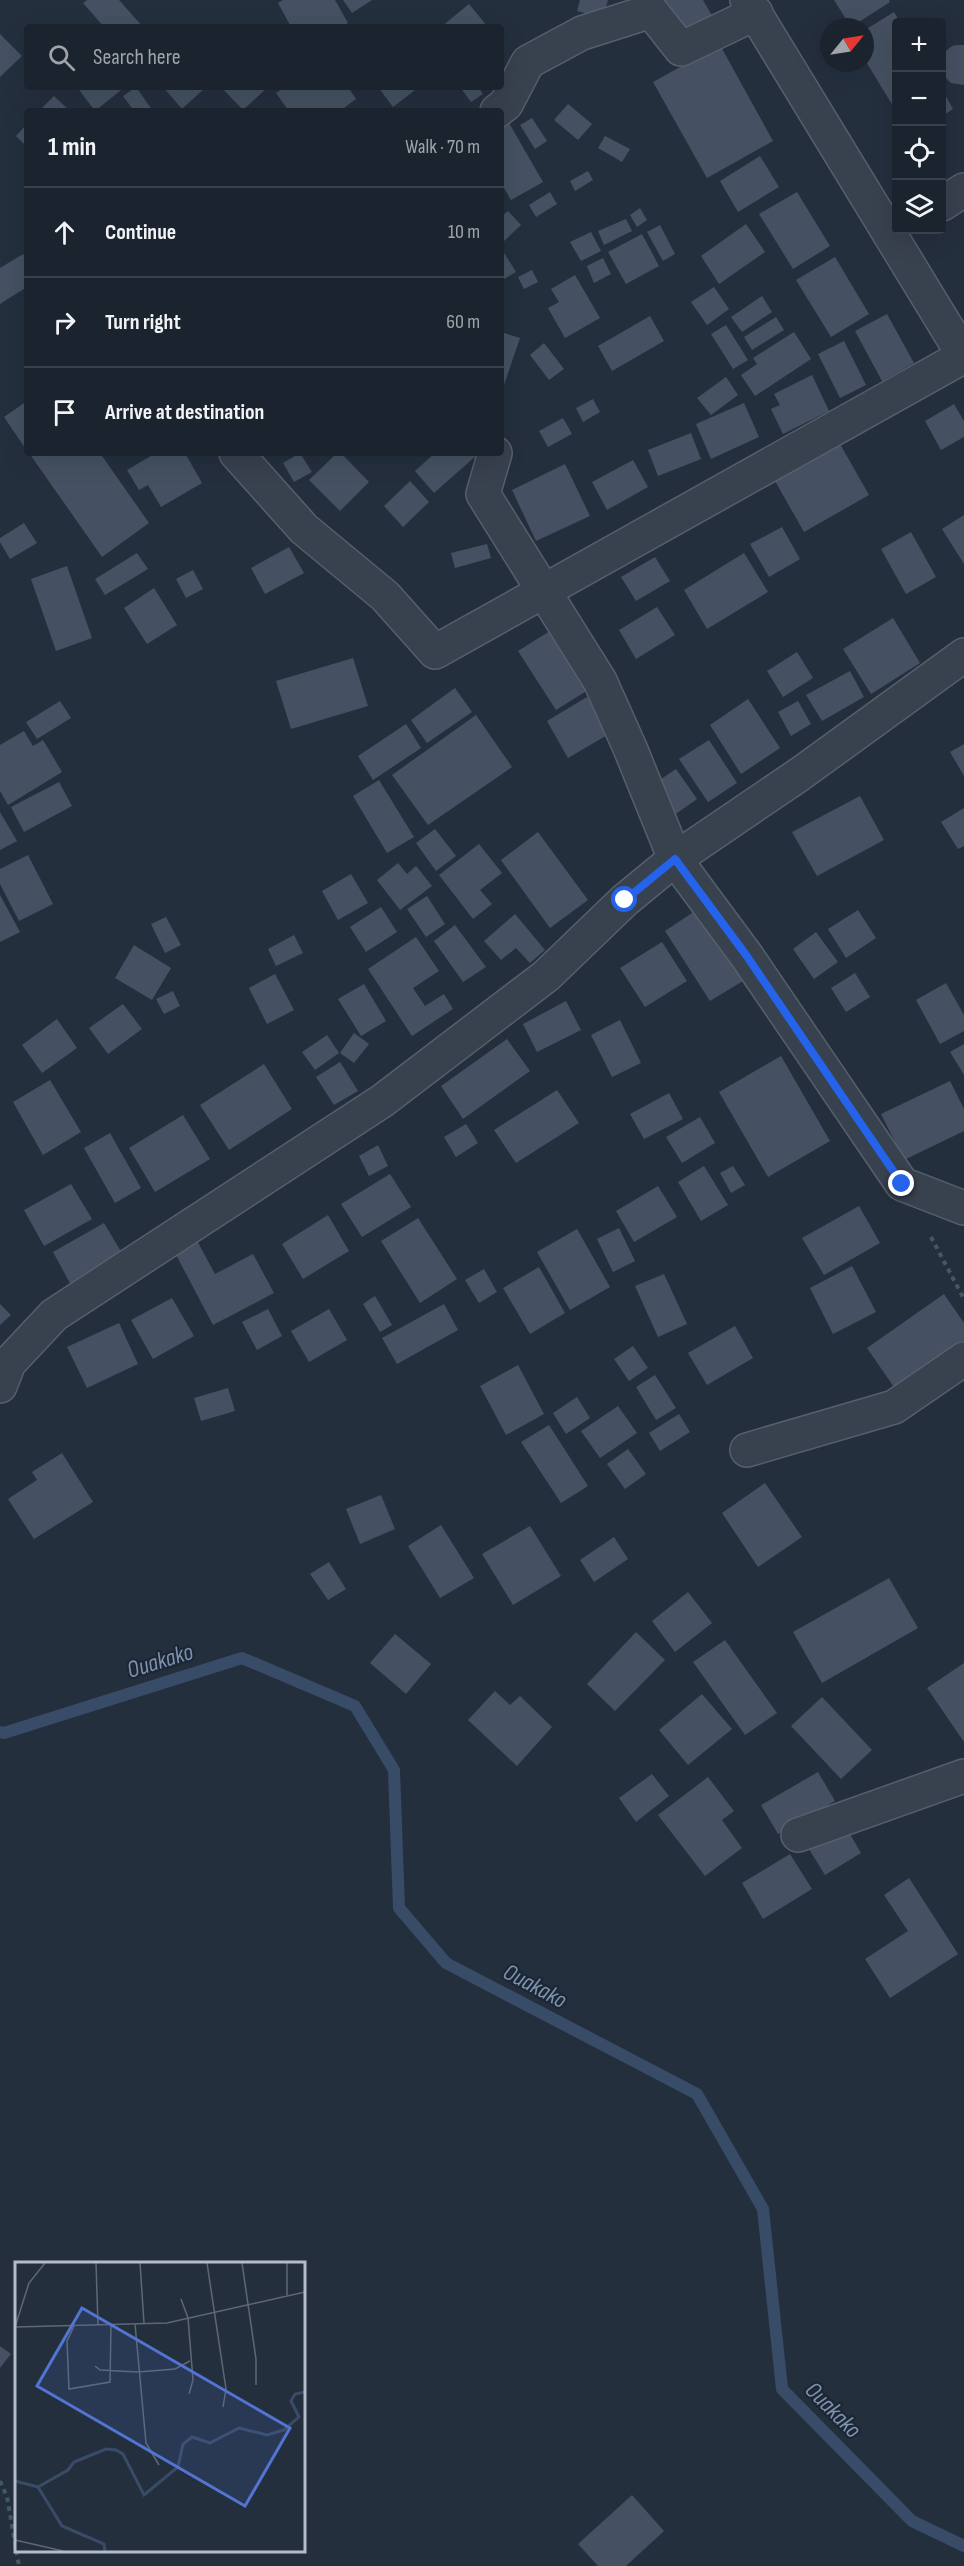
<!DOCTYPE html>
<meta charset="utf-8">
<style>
body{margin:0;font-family:"Sofia Sans Condensed",sans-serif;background:#242b36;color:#f1f3f6}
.controls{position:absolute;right:18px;top:18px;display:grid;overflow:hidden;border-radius:6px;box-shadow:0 6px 24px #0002}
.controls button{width:54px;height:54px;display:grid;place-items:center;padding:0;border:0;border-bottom:2px solid #39404a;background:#1b232e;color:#f1f3f6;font:30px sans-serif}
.compass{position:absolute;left:820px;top:18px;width:54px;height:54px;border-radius:50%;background:#1b232e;box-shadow:0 6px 24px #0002;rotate:60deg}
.stop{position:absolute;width:18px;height:18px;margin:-14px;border:4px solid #2563eb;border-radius:50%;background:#fff}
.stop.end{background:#2563eb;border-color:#fff;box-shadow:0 2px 6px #0008}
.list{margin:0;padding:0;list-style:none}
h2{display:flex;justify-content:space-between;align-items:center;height:78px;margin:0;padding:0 24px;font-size:26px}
h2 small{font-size:20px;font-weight:400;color:#a0a4aa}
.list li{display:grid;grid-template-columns:39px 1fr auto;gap:18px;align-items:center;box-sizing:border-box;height:90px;padding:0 24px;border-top:2px solid #39404a}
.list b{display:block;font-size:22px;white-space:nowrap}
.list em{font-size:20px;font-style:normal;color:#a0a4aa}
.icon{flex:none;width:33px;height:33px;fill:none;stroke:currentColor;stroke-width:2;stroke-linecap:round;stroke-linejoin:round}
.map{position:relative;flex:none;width:964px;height:2566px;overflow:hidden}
.search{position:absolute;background:#1b232e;box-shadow:0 6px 24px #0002;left:24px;top:24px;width:480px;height:66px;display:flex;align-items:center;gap:15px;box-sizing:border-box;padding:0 21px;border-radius:6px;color:#a0a4aa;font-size:22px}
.panel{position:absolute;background:#1b232e;box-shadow:0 6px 24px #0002;left:24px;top:108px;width:480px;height:348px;border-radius:6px}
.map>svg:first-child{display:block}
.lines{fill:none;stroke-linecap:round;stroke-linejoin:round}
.stream{stroke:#394c67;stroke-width:12}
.building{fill:#455162}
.minor-casing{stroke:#565f6c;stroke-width:36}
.path{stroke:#44595c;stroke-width:4;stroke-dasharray:4.5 4.5;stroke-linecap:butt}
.minor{stroke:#38414e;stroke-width:33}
.route{stroke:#2563eb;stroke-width:8}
.labels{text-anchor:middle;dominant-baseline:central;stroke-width:4.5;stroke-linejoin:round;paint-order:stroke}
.water-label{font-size:24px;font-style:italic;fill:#7c92b1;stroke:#1d2633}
.inset-river{fill:none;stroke:#394c67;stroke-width:3}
.inset-road{fill:none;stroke:#5e6776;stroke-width:1.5}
.view{fill:#5274d3;fill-opacity:0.15;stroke:#5274d3;stroke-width:3}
.inset-edge{fill:none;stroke:#b4bcc9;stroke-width:3}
</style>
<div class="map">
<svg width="964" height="2566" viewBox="0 0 964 2566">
<rect width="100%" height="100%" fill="#242f3e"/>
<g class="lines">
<!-- stream -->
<path class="stream" d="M0,1732L4,1733L242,1658L355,1706L394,1770L399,1908L446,1963L697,2094L763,2209L782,2389L912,2521L964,2546"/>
</g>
<!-- building -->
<path class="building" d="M87,0H119L143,27H104L83,3Z
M283,0H335L348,23L341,27H291L278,3Z
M343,0H372L352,13Z
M580,0H608L603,18L577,11Z
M662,0H703L714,19L683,37Z
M834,0H889L890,2L851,27Z
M469,4L488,27H441Z
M894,12L900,22H896V111L865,60V30Z
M0,34L22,56L0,77Z
M720,45L773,141L707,178L653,82Z
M958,45H964V85L951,83L942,74V54L952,46Z
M77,87H125L95,111Z
M136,87L153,111H134L123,96Z
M163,87H206L182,109Z
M221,87H268L243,110Z
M285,87H348L356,99L340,111H289L276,93Z
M378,87H419L393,107Z
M460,87H478L483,94L471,102Z
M942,89L953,109L942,116Z
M54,96L70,111H39Z
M568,104L592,124L578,140L554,120Z
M532,118L547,141L535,149L520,125Z
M509,123L543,182L511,200L501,183V128Z
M27,124V147L16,136Z
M605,136L630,149L622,162L598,148Z
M760,156L779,187L738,212L720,181Z
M588,171L593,180L575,191L570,181Z
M550,192L557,204L536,217L529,205Z
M797,192L830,246L793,269L759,214Z
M640,208L647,220L637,227L630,215Z
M508,211L521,225L501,244V217Z
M626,219L632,231L604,245L598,231Z
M746,224L765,252L719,284L701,256Z
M660,225L675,254L663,261L647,232Z
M591,232L601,251L581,261L570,242Z
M642,234L659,266L626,284L608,252Z
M503,251L516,272L501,281V253Z
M23,254L27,260V287L0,304V268Z
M835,257L869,314L831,337L796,280Z
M603,258L611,274L594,283L587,266Z
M532,270L538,282L524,289L518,277Z
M575,275L600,318L565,338L548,308L559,302L551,289Z
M714,287L729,309L707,325L691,302Z
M762,296L772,312L742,332L731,317Z
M887,314L914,363L882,381L855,331Z
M650,316L664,341L612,371L598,346Z
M776,317L784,330L752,350L744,337Z
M726,325L748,360L733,369L711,334Z
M501,332L520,338L501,394Z
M794,332L811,359L755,396L741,375L757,364L753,358Z
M844,341L866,385L840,398L818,354Z
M544,343L564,369L549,380L530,355Z
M812,375L829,411L783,434L771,409L780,405L774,394Z
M726,377L738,395L711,415L697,398Z
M593,399L600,412L583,422L576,408Z
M27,401V451L4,417Z
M744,403L759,437L711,459L696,424Z
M954,404L964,421V437L941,450L925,421Z
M563,418L572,434L548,447L539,431Z
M691,433L701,459L658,476L648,450Z
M840,444L869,495L804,532L775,481Z
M29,453H100L149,523L102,557Z
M156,453H185L202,483L161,507L148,485L139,490L127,470Z
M300,453L312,472L294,482L283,463Z
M337,453H341L369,482L340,511L309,480Z
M435,453H475L477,455L434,493L415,471Z
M633,460L648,487L607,510L592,482Z
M565,464L590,516L536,541L512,490Z
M410,481L429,502L403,527L384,506Z
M964,515V564L942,529Z
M24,523L37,543L10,559L0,542V538Z
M782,527L800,559L769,577L750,544Z
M911,532L936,577L906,594L881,549Z
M487,544L491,558L455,568L451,553Z
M289,547L304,573L265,594L251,568Z
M137,553L148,569L105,595L95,579Z
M744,553L768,592L707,629L684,590Z
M655,557L670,581L636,601L621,577Z
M67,566L92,638L56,651L31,579Z
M193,570L203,589L186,598L176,579Z
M154,588L177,625L147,644L124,608Z
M657,607L675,635L636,659L619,630Z
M893,618L920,663L871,694L843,649Z
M550,631L588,690L556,710L518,651Z
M797,652L813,678L783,697L767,671Z
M353,658L368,706L291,729L276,681Z
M850,671L864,697L822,721L806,695Z
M455,688L472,712L427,743L411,720Z
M587,697L609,734L568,758L547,721Z
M748,699L780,748L741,774L710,725Z
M60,701L71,718L37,739L26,722Z
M798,701L811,724L791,736L778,712Z
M476,715L512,767L428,825L392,775Z
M406,724L421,748L373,780L358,756Z
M24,731L33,746L43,740L62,772L8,805L0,791V745Z
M709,740L737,783L708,802L679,759Z
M964,744V776L950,752Z
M676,769L697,799L673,816L652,785Z
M379,780L414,837L387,853L353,796Z
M59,782L72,806L24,832L11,807Z
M860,796L884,840L817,876L792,832Z
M964,808V846L958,849L941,822Z
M0,812L17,841L0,850Z
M435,829L456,856L436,871L416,843Z
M538,832L588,900L550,928L501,860Z
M479,844L502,873L480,890L492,904L473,919L439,875Z
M28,855L53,904L19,921L0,884V869Z
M398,863L407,874L416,866L432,886L400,910L377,880Z
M351,874L368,903L338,920L322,891Z
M0,895L20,932L0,942Z
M427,896L445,924L426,937L407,909Z
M381,907L397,932L366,952L350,927Z
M698,909L743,981L710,1001L665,931Z
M858,910L876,938L846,958L828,929Z
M515,914L545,950L530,963L516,948L501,960L484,941Z
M166,917L181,945L165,953L151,924Z
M455,925L486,967L463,982L434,941Z
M816,932L838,962L814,979L793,949Z
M294,935L303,953L276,966L268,949Z
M416,937L439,971L413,988L425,1006L444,994L453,1009L412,1036L368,969Z
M662,942L687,981L645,1007L620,968Z
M134,945L171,968L152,1000L115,978Z
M855,973L870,997L846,1012L831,988Z
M275,974L294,1010L267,1024L249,988Z
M946,983L964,1015V1031L940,1044L916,1000Z
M364,984L386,1021L361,1036L338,999Z
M173,991L180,1006L164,1014L156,999Z
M566,1001L581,1030L537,1052L523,1024Z
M123,1004L142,1029L108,1054L89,1028Z
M57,1019L77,1048L42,1073L22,1045Z
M620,1020L641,1063L612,1077L591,1035Z
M354,1033L369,1044L354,1063L340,1053Z
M327,1035L339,1053L315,1070L302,1052Z
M507,1039L530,1071L463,1119L441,1086Z
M964,1044V1075L950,1052Z
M781,1056L830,1141L768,1177L719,1092Z
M340,1062L358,1091L334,1105L316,1077Z
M264,1064L292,1109L229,1150L200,1105Z
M50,1080L81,1132L43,1155L13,1102Z
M950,1081L964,1109V1131L904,1160L881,1114Z
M557,1090L579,1123L516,1163L494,1130Z
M669,1093L683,1119L644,1139L630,1114Z
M183,1115L210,1159L155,1192L129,1148Z
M700,1117L715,1143L682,1163L666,1137Z
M466,1124L478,1143L456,1157L444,1137Z
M110,1133L141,1188L115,1203L84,1148Z
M378,1145L388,1166L369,1176L359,1156Z
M704,1166L728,1205L701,1221L678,1182Z
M733,1166L745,1185L731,1193L720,1173Z
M390,1174L411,1207L362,1237L341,1204Z
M71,1184L92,1219L44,1246L24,1210Z
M658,1186L677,1217L634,1242L616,1211Z
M859,1206L880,1243L824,1275L802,1238Z
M328,1215L349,1251L303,1279L282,1244Z
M418,1218L457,1279L420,1303L381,1241Z
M104,1223L123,1255L71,1285L53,1252Z
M619,1228L635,1261L613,1272L597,1239Z
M577,1229L610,1287L570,1310L537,1252Z
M195,1237L215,1274L253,1254L274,1293L213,1325L173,1249Z
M852,1266L876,1312L833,1334L810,1288Z
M539,1267L565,1313L530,1334L503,1288Z
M484,1269L497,1292L479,1303L465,1280Z
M664,1274L687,1324L658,1337L635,1286Z
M944,1294L964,1323V1342L896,1390L867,1348Z
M375,1296L392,1325L380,1332L363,1304Z
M172,1298L194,1336L153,1359L131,1320Z
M0,1304L11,1315L0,1325Z
M444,1304L458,1330L397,1364L382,1338Z
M268,1309L282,1336L257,1350L242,1322Z
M329,1309L347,1340L309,1362L291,1331Z
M119,1323L138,1364L87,1388L67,1347Z
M735,1326L753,1358L707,1385L688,1353Z
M633,1346L648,1368L629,1381L614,1359Z
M518,1365L544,1414L506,1435L480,1386Z
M655,1375L676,1408L656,1420L636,1387Z
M228,1388L235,1411L201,1421L194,1398Z
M577,1397L590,1418L566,1434L553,1413Z
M618,1406L637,1433L600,1458L581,1431Z
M679,1414L690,1432L660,1451L649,1433Z
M549,1425L588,1486L561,1503L521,1442Z
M628,1449L646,1474L625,1489L607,1464Z
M62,1453L93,1502L34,1539L8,1499L37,1480L32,1472Z
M765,1483L802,1537L758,1567L722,1513Z
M381,1495L395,1529L360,1544L346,1509Z
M441,1525L474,1578L440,1598L408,1546Z
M530,1526L561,1576L513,1605L482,1554Z
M614,1537L628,1559L594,1582L580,1560Z
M329,1562L346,1589L328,1600L310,1574Z
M889,1578L918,1628L822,1683L793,1632Z
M688,1592L712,1623L675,1652L652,1621Z
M636,1632L665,1660L615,1711L587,1684Z
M395,1634L431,1664L406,1694L370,1663Z
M725,1640L777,1713L745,1735L693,1662Z
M964,1663V1742L927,1688Z
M495,1691L510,1705L520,1696L552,1727L517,1766L468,1720Z
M702,1694L732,1729L688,1765L659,1730Z
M822,1697L872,1750L841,1779L791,1726Z
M818,1772L835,1801L778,1834L761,1805Z
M652,1774L669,1796L636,1822L619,1798Z
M708,1777L734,1811L722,1820L742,1848L705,1876L658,1815Z
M844,1824L861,1853L825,1875L807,1846Z
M790,1854L812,1889L763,1919L742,1883Z
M909,1878L958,1954L890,1998L865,1959L908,1931L884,1895Z
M0,2346L11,2354L0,2368Z
M632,2495L664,2531L626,2566H598L578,2544Z"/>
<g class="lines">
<!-- minor casing -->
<g class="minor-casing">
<path id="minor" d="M747,0L964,356
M497,111L506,104L528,62L582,33L651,11L681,49L756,13
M942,204L964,190
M236,453L304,529L385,596L435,652L964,356
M495,453L483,494L600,681L630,748L675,859L746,955L902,1184L964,1208
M0,1386L9,1363L54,1315L382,1101L546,976L625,900L675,859L800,774L964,655
M747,1450L894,1407L964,1359
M798,1835L964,1776"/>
</g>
<!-- path -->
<path class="path" d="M931,1237L964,1299
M0,2481L7,2497L19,2566"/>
<!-- minor -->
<use href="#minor" class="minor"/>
</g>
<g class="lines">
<!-- route -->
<path class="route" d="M625,900L675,859L746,955L902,1184"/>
</g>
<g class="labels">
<!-- water labels -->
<g class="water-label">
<text transform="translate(160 1661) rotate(-17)">Ouakako</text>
<text transform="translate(535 1986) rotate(28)">Ouakako</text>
<text transform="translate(833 2410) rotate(45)">Ouakako</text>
</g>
</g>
<!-- overview -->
<g transform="translate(15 2262)">
<rect width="290" height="290" fill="#242f3e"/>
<path class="inset-river" d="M0,219L23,225L53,208L59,200L91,187L101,188L108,192L129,233L163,205L168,182L177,175L195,181L224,166L252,173L269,168L284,155L276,139L280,132L290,130M23,225L47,264L89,282L90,289"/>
<path class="inset-road" d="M81,1L83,63M125,1L129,61M192,1L211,127L208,145M227,1L241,97V123M272,33V1M166,37L173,56L178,118L174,132M120,62L131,181L144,203M59,64L52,79L54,127L95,120L96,63M0,65L152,61L290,30M0,65L14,21L30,1M80,104L85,108L123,110L160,107L175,99M0,278L48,289"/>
<path class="view" d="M67,46L275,166L230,244L22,124Z"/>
<rect width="290" height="290" class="inset-edge"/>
</g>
</svg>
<div class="controls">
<button>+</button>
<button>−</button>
<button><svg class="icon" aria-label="locate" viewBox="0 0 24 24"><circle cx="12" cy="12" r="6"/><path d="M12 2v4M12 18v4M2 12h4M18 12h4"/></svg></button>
<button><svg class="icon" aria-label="layers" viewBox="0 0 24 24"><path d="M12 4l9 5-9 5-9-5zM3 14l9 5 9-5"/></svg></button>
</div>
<svg class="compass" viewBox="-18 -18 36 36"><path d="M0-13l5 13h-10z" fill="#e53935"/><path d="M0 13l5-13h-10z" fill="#a0a4aa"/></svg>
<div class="stop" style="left:625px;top:900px"></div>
<div class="stop end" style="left:902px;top:1184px"></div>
<div class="search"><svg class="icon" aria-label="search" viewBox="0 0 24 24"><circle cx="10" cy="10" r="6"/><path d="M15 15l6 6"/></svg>Search here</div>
<section class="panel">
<h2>1 min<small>Walk · 70 m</small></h2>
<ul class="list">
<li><svg class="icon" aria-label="ahead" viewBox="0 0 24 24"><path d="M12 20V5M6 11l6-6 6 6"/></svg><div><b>Continue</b></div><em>10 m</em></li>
<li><svg class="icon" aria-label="right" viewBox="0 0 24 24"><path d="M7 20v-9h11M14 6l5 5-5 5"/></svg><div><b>Turn right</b></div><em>60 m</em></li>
<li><svg class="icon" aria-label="arrive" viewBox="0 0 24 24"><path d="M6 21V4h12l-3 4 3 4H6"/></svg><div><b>Arrive at destination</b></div></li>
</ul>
</section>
</div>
